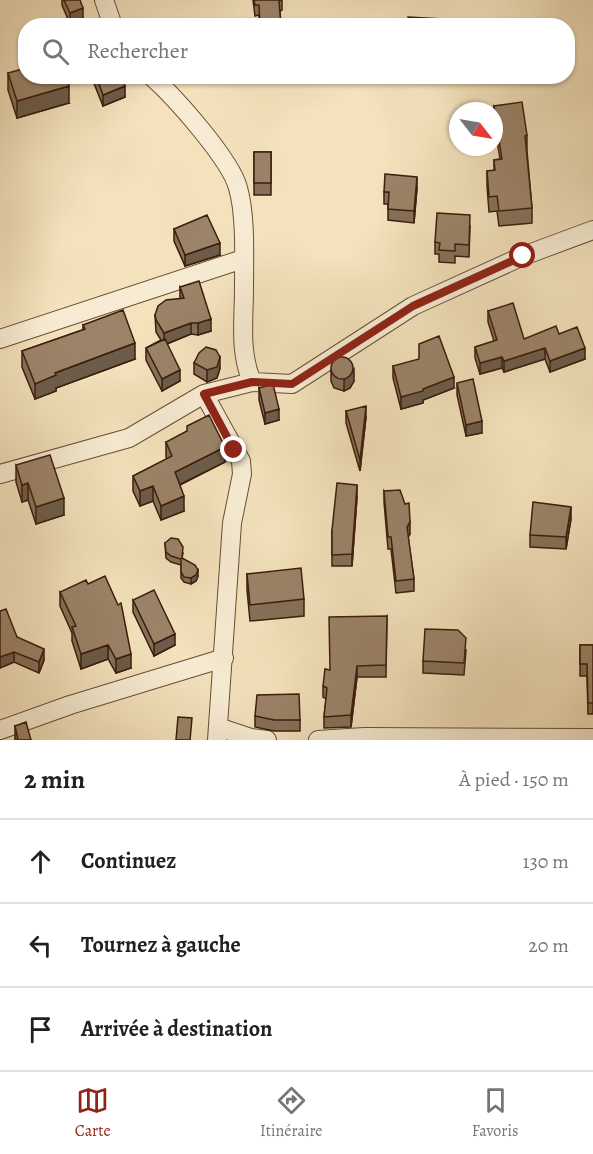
<!DOCTYPE html>
<html lang="fr">
<meta charset="utf-8">
<style>
body{margin:0;font-family:Alegreya,serif;background:#f6f6f6;color:#202124}
.compass{position:absolute;left:449px;top:102px;width:54px;height:54px;border-radius:50%;background:#fff;box-shadow:0 2px 4px #0004;rotate:121deg}
.stop{position:absolute;width:18px;height:18px;margin:-14px;border:4px solid #8f2418;border-radius:50%;background:#fff}
.stop.end{background:#8f2418;border-color:#fff;box-shadow:0 2px 6px #0008}
.list{margin:0;padding:0;list-style:none}
h2{display:flex;justify-content:space-between;align-items:center;height:78px;margin:0;padding:0 24px;font-size:26px}
h2 small{font-size:20px;font-weight:400;color:#757577}
.list li{display:grid;grid-template-columns:39px 1fr auto;gap:18px;align-items:center;box-sizing:border-box;height:84px;padding:0 24px;border-top:2px solid #e0e0e0}
.list b{display:block;font-size:22px;white-space:nowrap}
.list em{font-size:20px;font-style:normal;color:#757577}
.icon{flex:none;width:33px;height:33px;fill:none;stroke:currentColor;stroke-width:2;stroke-linecap:round;stroke-linejoin:round}
.map{position:relative;flex:none;width:593px;height:740px;overflow:hidden}
.search{position:absolute;background:#fff;box-shadow:0 2px 4px #0004;left:18px;right:18px;top:18px;height:66px;display:flex;align-items:center;gap:15px;box-sizing:border-box;padding:0 21px;border-radius:24px;color:#757577;font-size:22px}
.sheet{height:330px;background:#fff}
nav{display:flex;justify-content:space-around;align-items:center;box-sizing:border-box;height:84px;border-top:2px solid #e0e0e0;background:#fff;font-size:16px;color:#757577}
nav a{display:grid;justify-items:center;gap:3px}
nav .on{color:#8f2418}
.map>svg:first-child{display:block}
.lines{fill:none;stroke-linecap:round;stroke-linejoin:round}
.minor-casing{stroke:#6a4e38;stroke-width:20}
.minor{stroke:#f7ecd3;stroke-width:18}
.wall{fill:#857159;stroke:#3c1c0c;stroke-width:1.5}
.shaded-wall{fill:#6c5c49;stroke:#3c1c0c;stroke-width:1.5}
.building{fill:#9b8368;stroke:#3c1c0c;stroke-width:1.5}
.route{stroke:#8f2418;stroke-width:8}
</style>
<div class="map">
<svg width="593" height="740" viewBox="0 0 593 740">
<rect width="100%" height="100%" fill="#f3e2bc"/>
<filter id="stains"><feTurbulence type="fractalNoise" baseFrequency=".00333" numOctaves="4"/><feColorMatrix values="0 0 0 0 .2 0 0 0 0 .09 0 0 0 0 .02 0 0 0 .5 -.17"/></filter>
<radialGradient id="worn" r=".72"><stop offset=".6" stop-color="#630" stop-opacity="0"/><stop offset="1" stop-color="#630" stop-opacity=".3"/></radialGradient>
<g class="lines">
<!-- minor casing -->
<g class="minor-casing">
<path id="minor" d="M104,0L113,26
M151,76C174,96 231,160 238,188C246,215 244,259 244,288C244,321 239,351 252,382
M0,339L243,259
M204,394L241,461L242,474L232,523L217,740
M0,474L129,438L204,394L252,382L292,384L413,306L523,256L593,230
M218,727L251,738L267,740
M0,730L70,705L224,658
M318,740L364,737L593,738"/>
</g>
<!-- minor -->
<use href="#minor" class="minor"/>
</g>
<!-- wall -->
<path class="wall" d="M62,0H80L83,20L70,24L62,5Z
M253,0H282V10L280,11L281,26H259V15L255,16Z
M8,73L69,103L17,118L8,90Z
M91,76H121L125,97L103,106Z
M285,76H299V78H285Z
M363,76H380V78H363Z
M494,106L527,135V151L532,208V223L499,226L497,211L489,212L487,186V171H494V160L500,159L494,122Z
M254,152H271V195H254Z
M417,188L414,223L388,220V204H384V192Z
M470,226L469,257L455,256V263L439,262V254H435V242Z
M174,229L220,255L185,266L174,241Z
M180,287L211,331L198,335L191,334L167,344L180,381L162,391L146,360V348L161,340L156,332L155,315L180,299Z
M488,311L524,339L559,334L585,359L550,372L545,359L504,372L502,368L480,374L475,358V347L494,341L488,322Z
M83,325L135,359L56,388V391L35,399L22,367V351L83,330Z
M194,363L220,368L217,378L207,382L194,374Z
M393,366L454,388L423,400V403L401,409L393,378Z
M331,370L354,381L350,388L344,391L334,388L331,381Z
M457,383L482,433L466,436L457,395Z
M259,388L279,420L265,424L259,400Z
M346,411L366,417L360,471L346,423Z
M166,442L225,462L180,485L184,511L161,520L153,501L140,506L133,491V476L167,459L166,457Z
M16,465L64,515L36,524L28,500L22,502L16,482Z
M384,491L410,534L408,537L414,579V591L396,593L391,549H388L384,502Z
M357,497L352,566H332V530Z
M571,519L566,549L530,547V535Z
M165,543L183,553L182,558L198,576L196,581L191,584L184,582L181,578V565L171,562L166,558Z
M247,574L304,599V616L250,621L247,590Z
M60,592L131,668L116,673L108,659L81,669L72,641V633L60,606Z
M133,600L175,645L154,656L133,612Z
M0,611L17,637L44,660L39,673L14,662L0,668Z
M387,616L386,677H357L351,727L324,728V717L326,699L323,697V686Z
M580,645H593V714H588L587,676H580Z
M466,650L464,675L423,673V661Z
M255,716L300,720V731H274L255,727Z
M15,726L31,740H15Z"/>
<!-- shaded-wall -->
<path class="shaded-wall" d="M83,8V20L70,24V13Z
M69,86V103L17,118V101Z
M125,86V97L103,106V95Z
M417,177V188L414,223V211Z
M220,243V255L185,266V255Z
M211,319V331L198,335V323Z
M191,323V334L164,345V333Z
M135,343V359L56,388V391L35,399V384L55,373Z
M545,348V359L504,372V361Z
M585,348V359L550,372V361Z
M220,357V368L217,378L207,382V370Z
M502,357V368L480,374V363Z
M354,369V381L350,388L344,391V380Z
M180,370V381L162,391V379Z
M454,377V388L423,400V403L401,409V397Z
M366,406V417L360,471V460Z
M279,409V420L265,424V413Z
M482,421V433L466,436V425Z
M225,447V462L175,487V472Z
M28,483V500L22,502V485Z
M357,485V497L352,566V554Z
M153,486V501L140,506V491Z
M184,496V511L161,520V506Z
M64,498V515L36,524V507Z
M571,507V519L566,549V537Z
M410,522V534L407,539V527Z
M198,570V576L196,581L191,584V578Z
M175,634V645L154,656V644Z
M108,645V659L81,669V654Z
M44,649V660L39,673V662Z
M14,652V662L0,668V657Z
M131,654V668L116,673V659Z
M357,666V677L351,727V715Z"/>
<!-- building -->
<path class="building" d="M64,0H80L83,8L70,13Z
M254,0H282L279,1L281,26H260L259,5H255Z
M408,17L443,19V26H408Z
M379,21V26H359V23Z
M26,68V76H66L69,86L17,101L8,73Z
M96,76H121L125,86L103,95Z
M522,102L527,135L525,136L532,208L499,211L497,196L489,197L487,171L495,170L494,160L502,159L494,106Z
M254,152H271V183H254Z
M385,174L417,177L414,211L388,209L389,192H384Z
M437,213L470,215L469,245L455,244V251L439,250L440,243L435,242Z
M207,215L220,243L185,255L174,229Z
M199,281L211,319L198,323H191L164,333L156,320L155,315L158,306L166,300L184,298L180,287Z
M513,303L524,339L556,326L559,334L577,327L585,348L550,361L545,348L504,361L502,357L480,363L475,347L497,340L488,311Z
M123,310L135,343L55,373L56,375L35,384L22,351L85,329L83,325Z
M439,336L454,377L423,389V391L401,397L393,366L419,359V344Z
M165,339L180,370L162,379L146,348Z
M206,347L216,350L220,357L217,367L207,370L194,363L199,353Z
M331 368a11 11 0 1 1 22 0a11 11 0 1 1-22 0Z
M473,379L482,421L466,425L457,383Z
M273,384L279,409L265,413L259,388Z
M366,406L360,460L346,411Z
M209,415L225,447L175,472L184,496L161,506L153,486L140,491L133,476L172,456L166,442L187,431V426Z
M50,455L64,498L36,507L28,483L22,485L16,465Z
M337,483L357,485L352,554L332,555V530Z
M400,490L405,504L409,503L410,522L407,527L414,579L396,581L391,537H388L384,491Z
M533,502L571,507L566,537L530,535Z
M171,538L178,539L183,547L182,558L195,565L198,570L196,575L191,578L184,577L181,572V559L171,556L166,552L165,543Z
M301,568L304,599L250,605L247,574Z
M105,576L118,605L121,603L131,654L116,659L108,645L81,654L72,627L76,626L60,592L86,580L88,584Z
M154,590L175,634L154,644L133,600Z
M6,609L17,637L44,649L39,662L14,652L0,657V611Z
M387,616L386,665L357,666L351,715L324,717L327,688L323,686L325,669L330,670L329,617Z
M425,629L458,630L466,638L464,663L423,661Z
M580,645H593V703H588L587,664H580Z
M299,694L300,720H274L255,716L257,695Z
M178,717L192,718L190,740H176Z
M26,722L31,740H18L15,726Z"/>
<g class="lines">
<!-- route -->
<path class="route" d="M234,450L204,394L252,382L292,384L413,306L523,256"/>
</g>
<rect width="100%" height="100%" filter="url(#stains)"/>
<rect width="100%" height="100%" fill="url(#worn)"/>
</svg>
<svg class="compass" viewBox="-18 -18 36 36"><path d="M0-13l5 13h-10z" fill="#e53935"/><path d="M0 13l5-13h-10z" fill="#757577"/></svg>
<div class="stop" style="left:523px;top:256px"></div>
<div class="stop end" style="left:234px;top:450px"></div>
<div class="search"><svg class="icon" aria-label="search" viewBox="0 0 24 24"><circle cx="10" cy="10" r="6"/><path d="M15 15l6 6"/></svg>Rechercher</div>
</div>
<section class="sheet">
<h2>2 min<small>À pied · 150 m</small></h2>
<ul class="list">
<li><svg class="icon" aria-label="ahead" viewBox="0 0 24 24"><path d="M12 20V5M6 11l6-6 6 6"/></svg><div><b>Continuez</b></div><em>130 m</em></li>
<li><svg class="icon" aria-label="left" viewBox="0 0 24 24"><path d="M17 20v-9H6M10 6l-5 5 5 5"/></svg><div><b>Tournez à gauche</b></div><em>20 m</em></li>
<li><svg class="icon" aria-label="arrive" viewBox="0 0 24 24"><path d="M6 21V4h12l-3 4 3 4H6"/></svg><div><b>Arrivée à destination</b></div></li>
</ul>
</section>
<nav>
<a class="on"><svg class="icon" aria-label="map" viewBox="0 0 24 24"><path d="M3 6l6-2 6 2 6-2v14l-6 2-6-2-6 2zM9 4v14M15 6v14"/></svg>Carte</a>
<a><svg class="icon" aria-label="directions" viewBox="0 0 24 24"><path d="M12 3l9 9-9 9-9-9zM9 14v-3h6M13 9l2 2-2 2"/></svg>Itinéraire</a>
<a><svg class="icon" aria-label="saved" viewBox="0 0 24 24"><path d="M7 4h10v16l-5-4-5 4z"/></svg>Favoris</a>
</nav>
